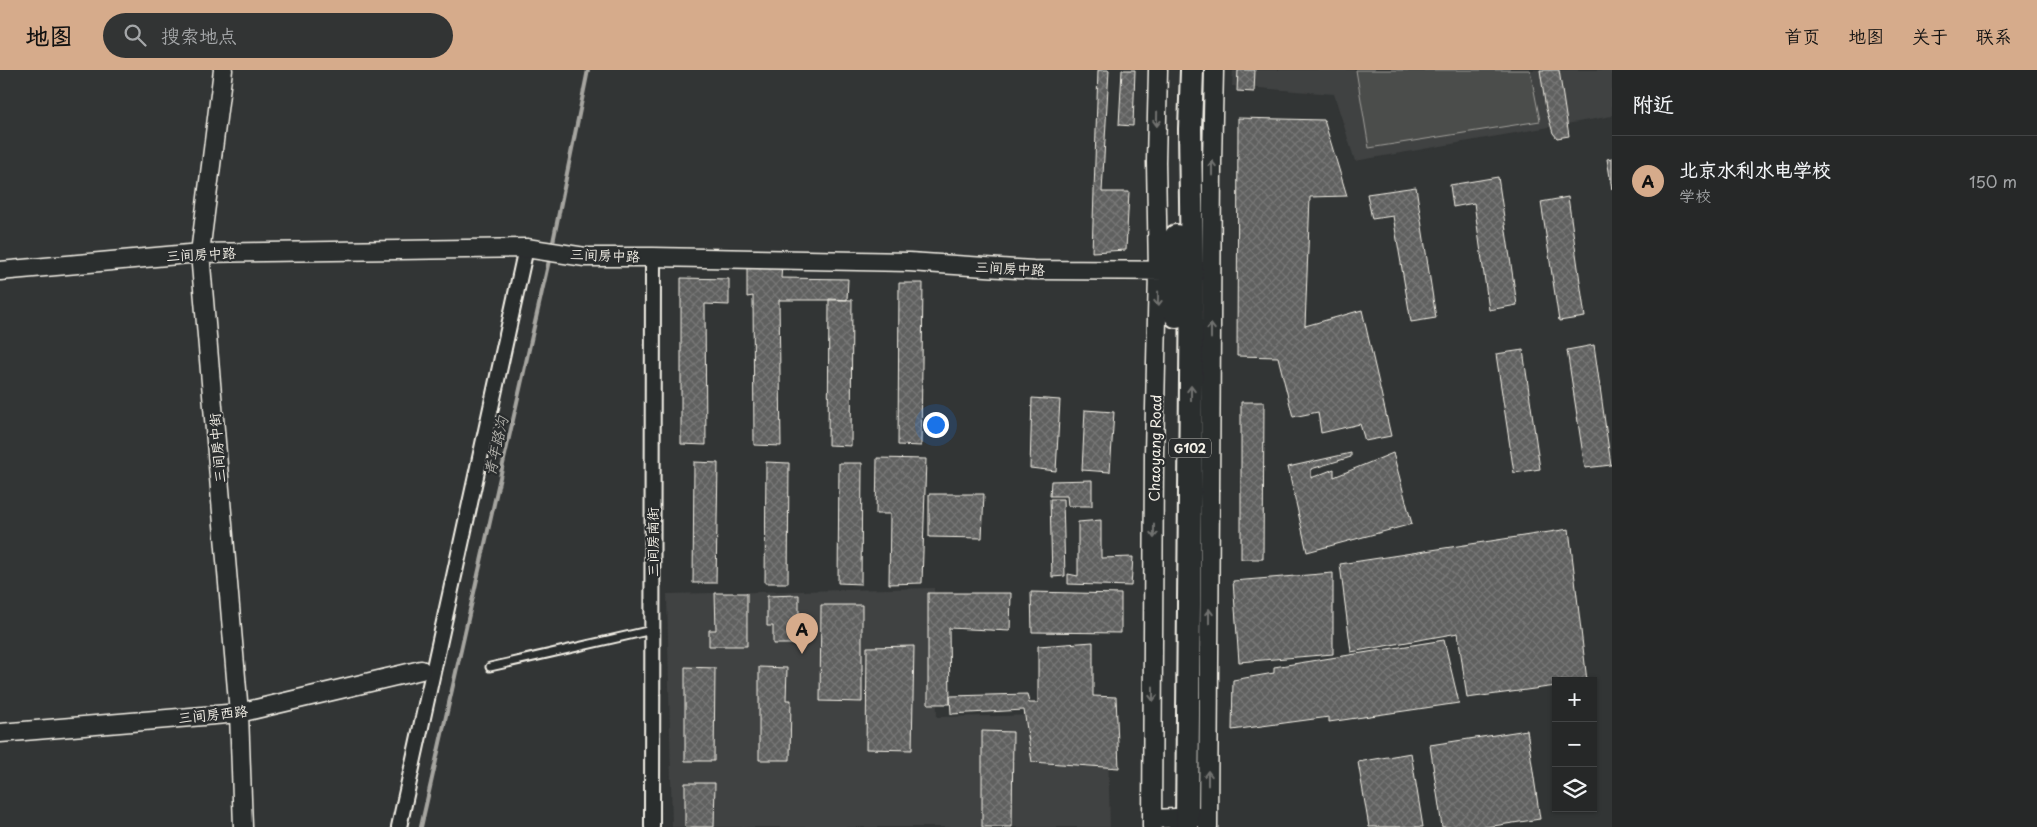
<!DOCTYPE html>
<html lang="zh">
<meta charset="utf-8">
<style>
body{margin:0;font-family:"Playpen Sans","LXGW WenKai TC",sans-serif;background:#323434;color:#f1f3f6}
.controls{position:absolute;right:15px;bottom:15px;display:grid;overflow:hidden;border-radius:0px;box-shadow:0 1px 4px #0004}
.controls button{width:45px;height:45px;display:grid;place-items:center;padding:0;border:0;border-bottom:1px solid #424445;background:#262828;color:#f1f3f6;font:25px sans-serif}
.you{position:absolute;left:935px;top:354px;width:18px;height:18px;margin:-12px;border:4px solid #fff;border-radius:50%;background:#1a73e8;box-shadow:0 0 0 8px #1a73e833}
.badge{display:grid;place-items:center;width:32px;height:32px;border-radius:50%;background:#d6ab8b;color:#111;font-size:16px;font-weight:700}
.pin{position:absolute;translate:-50% -41px;filter:drop-shadow(0 1px 2px #0008)}
.pin::after{content:'';position:absolute;top:26px;width:18px;height:15px;background:inherit;clip-path:polygon(0 0,100% 0,50% 100%)}
.list{margin:0;padding:0;list-style:none}
h2{display:flex;justify-content:space-between;align-items:center;height:65px;margin:0;padding:0 20px;font-size:21px}
h2 small{font-size:16px;font-weight:400;color:#a4a6a8}
.list li{display:grid;grid-template-columns:32px 1fr auto;gap:15px;align-items:center;box-sizing:border-box;height:90px;padding:0 20px;border-top:1px solid #424445}
.list b{display:block;font-size:19px;white-space:nowrap}
.list p{margin:0;font-size:16px;white-space:nowrap;color:#a4a6a8}
.list em{font-size:16px;font-style:normal;color:#a4a6a8}
.icon{flex:none;width:28px;height:28px;fill:none;stroke:currentColor;stroke-width:2;stroke-linecap:round;stroke-linejoin:round}
.map{position:relative;flex:none;width:1612px;height:757px;overflow:hidden}
header{display:flex;align-items:center;gap:30px;box-sizing:border-box;height:70px;padding:0 25px;background:#d6ab8b;color:#111}
header strong{font-size:24px}
nav{display:flex;gap:28px;margin-inline-start:auto;font-size:18px}
.search{width:350px;height:45px;background:#323434;display:flex;align-items:center;gap:12px;box-sizing:border-box;padding:0 18px;border-radius:28px;color:#a4a6a8;font-size:19px}
main{display:flex}
aside{flex:1;background:#262828}
.map>svg:first-child{display:block}
.built{fill:#404242}
.green{fill:#4b4d4c;stroke:#a09f9a}
.lines{fill:none;stroke-linecap:round;stroke-linejoin:round}
.stream{stroke:#a6a5a0;stroke-width:4}
.building{fill:url(#building-cross-hatch);stroke:#f4f1e8}
.service-casing{stroke:#f4f1e8;stroke-width:11}
.minor-casing{stroke:#f4f1e8;stroke-width:18}
.tertiary-casing{stroke:#f4f1e8;stroke-width:21}
.trunk-casing{stroke:#f4f1e8;stroke-width:26}
.service{stroke:#2a2d2e;stroke-width:7}
.minor{stroke:#2a2d2e;stroke-width:14}
.tertiary{stroke:#2a2d2e;stroke-width:18}
.trunk{stroke:#2a2d2e;stroke-width:22}
.oneway{stroke:#71726f}
.labels{text-anchor:middle;dominant-baseline:central;stroke-width:4.5;stroke-linejoin:round;paint-order:stroke}
.shield{fill:#2a2d2e;stroke:#b7b6b0;stroke-width:1}
.shield-label{font-size:12px;font-weight:bold;fill:#f4f1e8}
.street-label{font-size:14px;fill:#f4f1e8;stroke:#2a2d2e}
.water-label{font-size:15px;font-style:italic;fill:#b3b2ac;stroke:#2a2d2e}
</style>
<header>
<strong>地图</strong>
<div class="search"><svg class="icon" aria-label="search" viewBox="0 0 24 24"><circle cx="10" cy="10" r="6"/><path d="M15 15l6 6"/></svg>搜索地点</div>
<nav><a>首页</a><a>地图</a><a>关于</a><a>联系</a></nav>
</header>
<main>
<div class="map">
<svg width="1612" height="757" viewBox="0 0 1612 757">
<defs>
<pattern id="building-cross-hatch" width="8" height="8" patternUnits="userSpaceOnUse" patternTransform="scale(1.25)"><rect width="8" height="8" fill="#5f605f"/><path d="M0 0l8 8M0 8l8-8" fill="none" stroke="#777776"/></pattern>
</defs>
<rect width="100%" height="100%" fill="#323535"/>
<filter id="ink" filterUnits="userSpaceOnUse"><feTurbulence type="fractalNoise" baseFrequency=".02" numOctaves="2"/><feDisplacementMap in="SourceGraphic" scale="10" xChannelSelector="R" yChannelSelector="G"/><feConvolveMatrix kernelMatrix="1 2 1 2 8 2 1 2 1" color-interpolation-filters="sRGB"/></filter>
<g filter="url(#ink)">
<!-- built -->
<path class="built" d="M1233,0H1612V46L1355,91L1334,24L1232,16Z
M934,518L937,647L1107,644L1110,757H672L667,524Z"/>
<!-- green -->
<path class="green" d="M1356,0H1530L1540,51L1369,78Z"/>
<g class="lines">
<!-- stream -->
<path class="stream" d="M552,177L588,0
M421,757L550,186"/>
</g>
<!-- building -->
<path class="building" d="M1098,0H1109L1102,122H1129L1126,180L1092,182Z
M1122,0H1135L1133,56L1119,55Z
M1238,0H1255L1254,22L1237,21Z
M1540,0H1559L1569,66L1557,68L1553,63L1546,39Z
M1238,48L1324,50L1347,126L1310,127L1305,256L1362,240L1391,366L1365,371L1360,354L1321,363L1318,342L1293,347L1278,287L1237,286Z
M1612,88V119L1607,89Z
M1498,107L1517,235L1489,240L1474,133L1453,137L1450,115Z
M1416,117L1436,248L1411,252L1393,146L1372,149L1367,124Z
M1568,127L1585,247L1559,251L1541,132Z
M747,194L782,195L781,208L848,209L847,230H779L781,376L754,375L753,226L747,227Z
M681,208L729,209V235L705,234L706,375L681,374Z
M899,213H923L921,376L898,375Z
M829,229L852,230L851,376L828,375Z
M1594,275L1611,395L1585,398L1567,280Z
M1523,280L1540,399L1514,403L1496,284Z
M1032,328L1060,330L1056,401L1030,398Z
M1241,332H1264L1263,489H1241Z
M1085,340L1114,342L1110,402L1082,400Z
M1351,383V387L1311,399V408L1334,399V407L1393,383L1412,454L1307,482L1288,397Z
M877,388L926,389L922,513L889,514L890,444H876Z
M694,392L718,393L716,513H693Z
M766,392L789,393L788,513H765Z
M839,393H862L861,514L838,513Z
M1092,410V436H1068L1067,426H1050L1051,411Z
M929,424H984L982,468L929,467Z
M1050,429H1063L1065,506L1052,507Z
M1101,450V488L1133,487L1131,516L1068,514V504L1078,506V452Z
M1569,459L1587,611H1556V616L1467,628L1458,563L1351,582L1340,494Z
M1333,503V584L1239,592L1233,511Z
M1031,522L1121,524V563L1032,562Z
M715,523H747V576H709V560H716Z
M928,523H1011L1010,561L949,558L950,634H928Z
M799,525V574H773V556H767V526Z
M821,535H862V632L820,631Z
M1444,570L1459,633L1329,652V647L1232,660L1233,610L1274,603V597Z
M1093,572V626L1116,627L1119,698L1032,692L1024,640L951,644L950,626L1027,624L1029,633H1038V576Z
M914,576L912,680L866,679L867,577Z
M685,597L715,598L714,691H685Z
M759,597L787,598L786,630H791L790,690H759Z
M1527,660L1540,749L1486,757H1442L1430,675Z
M982,661L1013,662L1012,757H982Z
M1411,683L1423,757H1369L1358,692Z
M685,713H715L714,757H685Z"/>
<g class="lines">
<!-- service casing -->
<g class="service-casing">
<path id="service" d="M490,597L652,560"/>
</g>
<!-- minor casing -->
<g class="minor-casing">
<path id="minor" d="M399,757L526,178
M652,757L653,187"/>
</g>
<!-- tertiary casing -->
<g class="tertiary-casing">
<path id="tertiary" d="M223,0L200,183L239,643L243,757
M0,201L200,183L526,178L585,187H653L909,192L1033,200L1211,201
M0,663L239,643L421,600
M1152,749L1199,747
M1152,757L1154,384L1158,202L1156,92L1158,0
M1208,757L1212,92L1214,0"/>
</g>
<!-- trunk casing -->
<g class="trunk-casing">
<path id="trunk" d="M1176,246V166
M1187,757L1192,201L1190,59L1192,0"/>
</g>
<!-- service -->
<use href="#service" class="service"/>
<!-- minor -->
<use href="#minor" class="minor"/>
<!-- tertiary -->
<use href="#tertiary" class="tertiary"/>
<!-- trunk -->
<use href="#trunk" class="trunk"/>
</g>
<!-- one-way arrows -->
<defs><path id="oneway-shaft" d="M-6 0H5M1.5-3L5.5 0L1.5 3" fill="none" stroke-width="1.6" stroke-linecap="round" stroke-linejoin="round" transform="scale(1.25)"/></defs>
<g class="oneway">
<use href="#oneway-shaft" transform="translate(1157 49) rotate(91)"/>
<use href="#oneway-shaft" transform="translate(1212 98) rotate(-90)"/>
<use href="#oneway-shaft" transform="translate(1158 229) rotate(91)"/>
<use href="#oneway-shaft" transform="translate(1211 261) rotate(-90)"/>
<use href="#oneway-shaft" transform="translate(1191 323) rotate(-90)"/>
<use href="#oneway-shaft" transform="translate(1154 461) rotate(90)"/>
<use href="#oneway-shaft" transform="translate(1209 546) rotate(-90)"/>
<use href="#oneway-shaft" transform="translate(1153 624) rotate(90)"/>
<use href="#oneway-shaft" transform="translate(1208 708) rotate(-90)"/>
</g>
</g>
<g class="labels">
<!-- shield labels -->
<rect class="shield" x="1169" y="368.5" width="42" height="19" rx="4"/>
<g class="shield-label">
<text x="1190" y="378">G102</text>
</g>
<!-- street labels -->
<g class="street-label">
<text transform="translate(201 184) rotate(-3)">三间房中路</text>
<text transform="translate(605 185) rotate(2)">三间房中路</text>
<text transform="translate(1010 198) rotate(3)">三间房中路</text>
<text transform="translate(217 378) rotate(-95)">三间房中街</text>
<text transform="translate(1155 378) rotate(-89)">Chaoyang Road</text>
<text transform="translate(652 472) rotate(-90)">三间房南街</text>
<text transform="translate(213 644) rotate(-6)">三间房西路</text>
</g>
<!-- water labels -->
<g class="water-label">
<text transform="translate(495 376) rotate(-77)">青年路沟</text>
</g>
</g>
</svg>
<div class="controls">
<button>+</button>
<button>−</button>
<button><svg class="icon" aria-label="layers" viewBox="0 0 24 24"><path d="M12 4l9 5-9 5-9-5zM3 14l9 5 9-5"/></svg></button>
</div>
<div class="you"></div>
<div class="pin badge" style="left:802px;top:584px">A</div>
</div>
<aside>
<h2>附近<small></small></h2>
<ul class="list">
<li><span class="badge">A</span><div><b>北京水利水电学校</b><p>学校</p></div><em>150 m</em></li>
</ul>
</aside>
</main>
